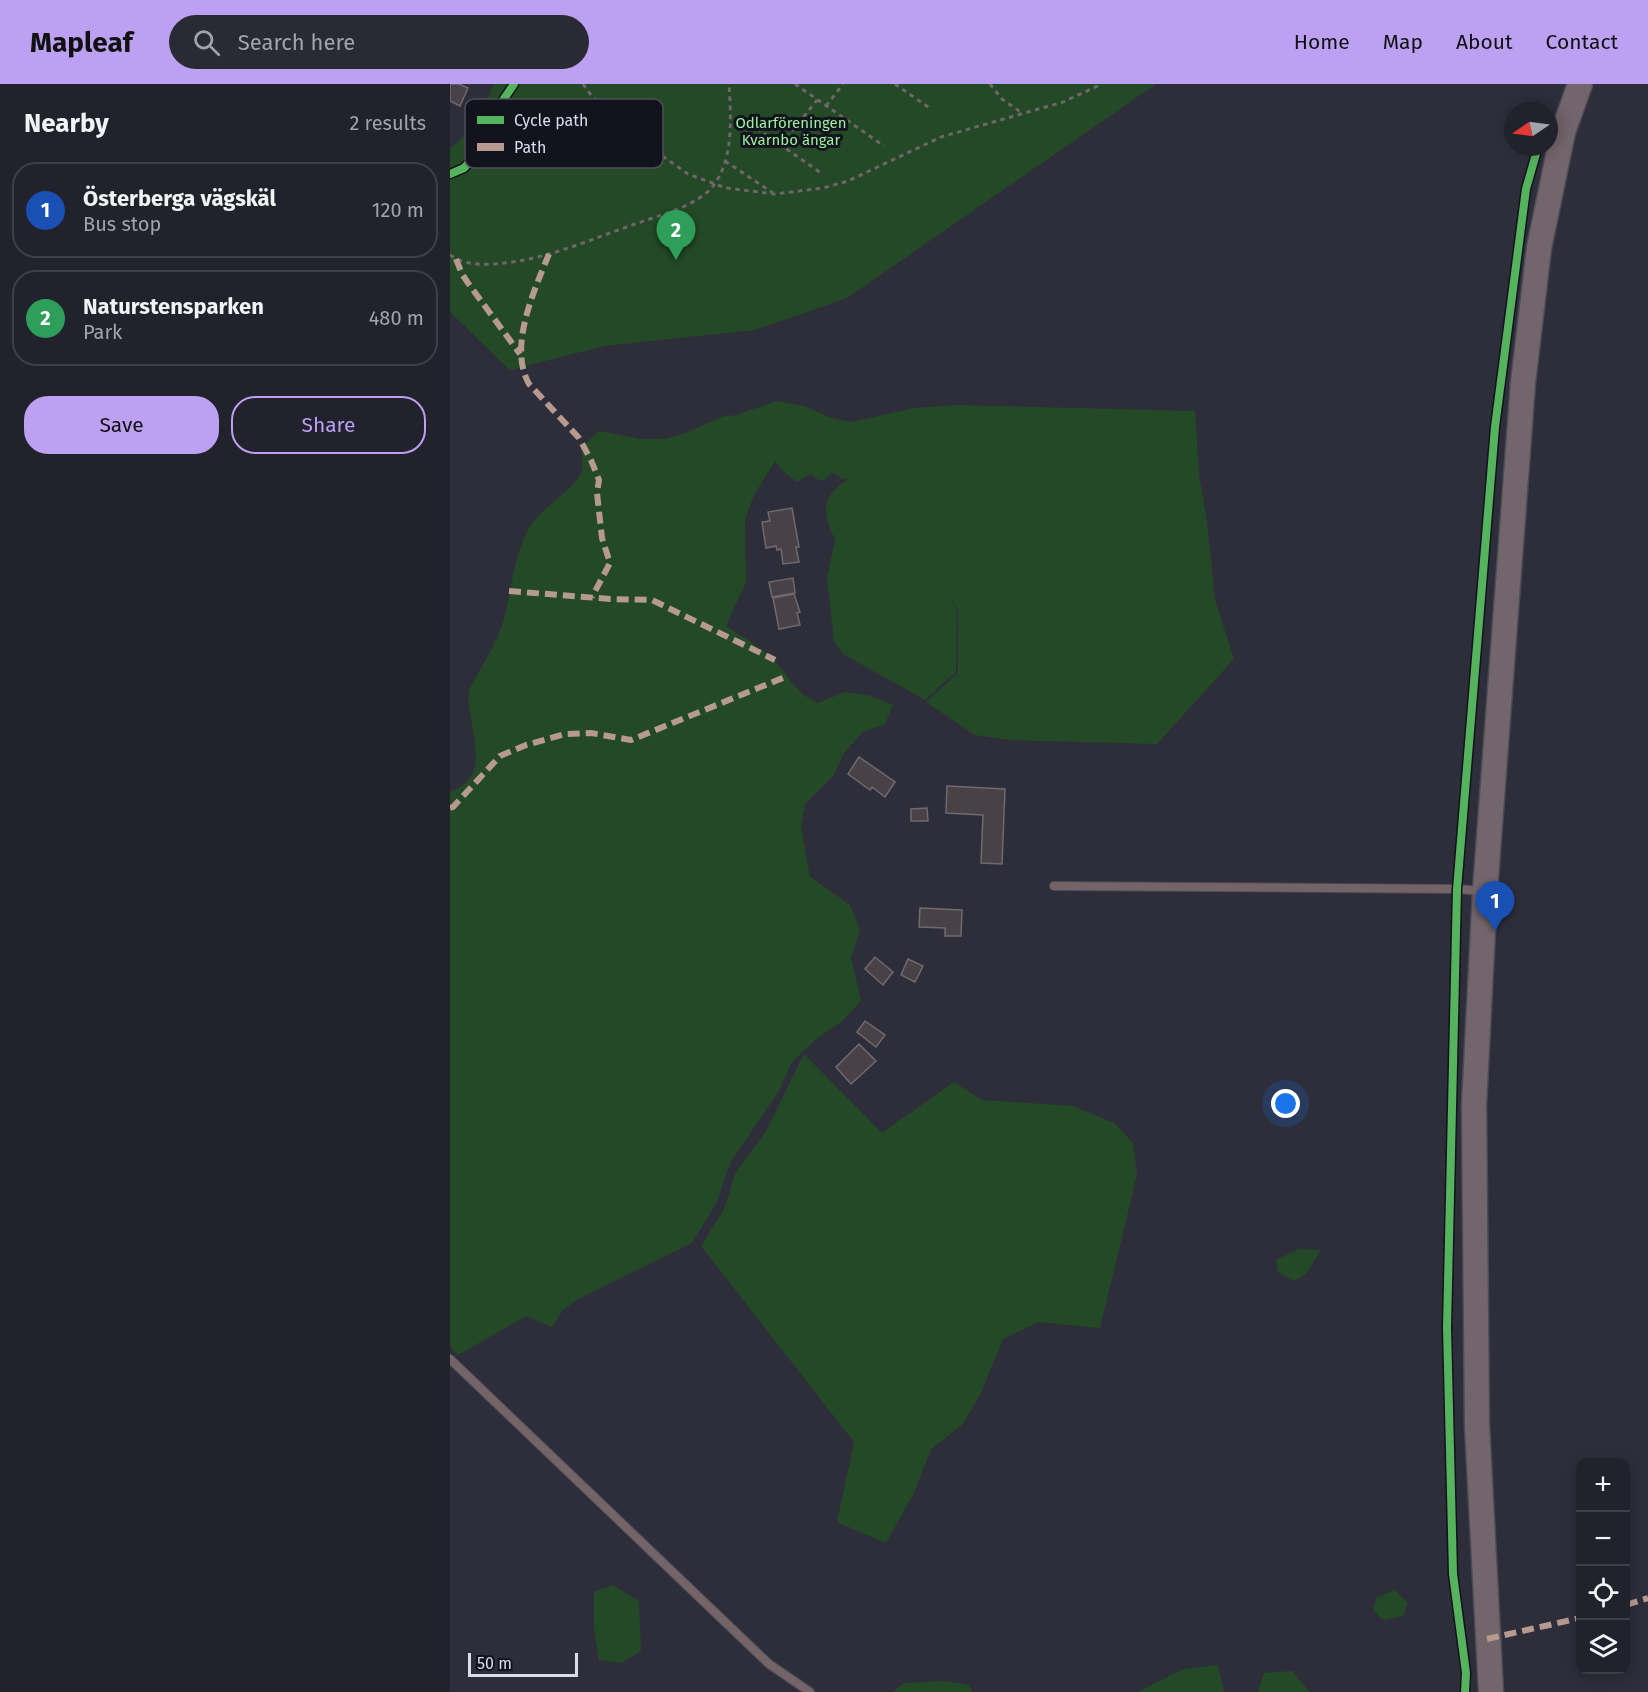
<!DOCTYPE html>
<meta charset="utf-8">
<style>
body{margin:0;font-family:"Fira Sans",sans-serif;background:#2a2a34;color:#f1f3f6}
.controls{position:absolute;right:18px;bottom:18px;display:grid;overflow:hidden;border-radius:12px;box-shadow:0 3px 15px #0003}
.controls button{width:54px;height:54px;display:grid;place-items:center;padding:0;border:0;border-bottom:2px solid #3f3f48;background:#22222c;color:#f1f3f6;font:30px sans-serif}
.compass{position:absolute;left:1054px;top:18px;width:54px;height:54px;border-radius:50%;background:#22222c;box-shadow:0 3px 15px #0003;rotate:257deg}
.scale{position:absolute;left:18px;bottom:15px;width:110px;box-sizing:border-box;padding-left:6px;border:3px solid #dcdced;border-top:0;font-size:16px;line-height:21px;white-space:nowrap;color:#dcdced;-webkit-text-stroke:4px #13131e;paint-order:stroke}
.you{position:absolute;left:836px;top:1020px;width:21px;height:21px;margin:-15px;border:4px solid #fff;border-radius:50%;background:#1a73e8;box-shadow:0 0 0 9px #1a73e833}
.badge{display:grid;place-items:center;width:39px;height:39px;border-radius:50%;background:#bca0f2;color:#fff;font-size:20px;font-weight:700}
.pin{position:absolute;translate:-50% -50px;filter:drop-shadow(0 2px 3px #0008)}
.pin::after{content:'';position:absolute;top:32px;width:21px;height:18px;background:inherit;clip-path:polygon(0 0,100% 0,50% 100%)}
.list{margin:0;padding:0;list-style:none}
h2{display:flex;justify-content:space-between;align-items:center;height:78px;margin:0;padding:0 24px;font-size:26px}
h2 small{font-size:20px;font-weight:400;color:#a2a4a9}
.list li{display:grid;grid-template-columns:39px 1fr auto;gap:18px;align-items:center;box-sizing:border-box;height:96px;margin:0 12px 12px;padding:0 12px;border:2px solid #3f3f48;border-radius:24px}
.list b{display:block;font-size:22px;white-space:nowrap}
.list p{margin:0;font-size:20px;white-space:nowrap;color:#a2a4a9}
.list em{font-size:20px;font-style:normal;color:#a2a4a9}
.actions{display:flex;gap:12px;padding:18px 24px}
.actions a{flex:1;padding:14px 0;border:2px solid #bca0f2;border-radius:24px;text-align:center;font-size:21px;color:#bca0f2}
.actions .main{background:#bca0f2;color:#111}
.icon{flex:none;width:33px;height:33px;fill:none;stroke:currentColor;stroke-width:2;stroke-linecap:round;stroke-linejoin:round}
.map{position:relative;flex:none;width:1198px;height:1608px;overflow:hidden}
header{display:flex;align-items:center;gap:36px;box-sizing:border-box;height:84px;padding:0 30px;background:#bca0f2;color:#111}
header strong{font-size:28px}
nav{display:flex;gap:33px;margin-inline-start:auto;font-size:21px}
.search{width:420px;height:54px;background:#2a2a34;display:flex;align-items:center;gap:15px;box-sizing:border-box;padding:0 21px;border-radius:33px;color:#a2a4a9;font-size:22px}
main{display:flex}
aside{flex:1;background:#22222c}
.map>svg:first-child{display:block}
.green{fill:#244927}
.building{fill:#484247;stroke:#70696e;stroke-width:1.5}
.lines{fill:none;stroke-linecap:round;stroke-linejoin:round}
.lane-casing{stroke:#4b4b57;stroke-width:10}
.primary-casing{stroke:#4b4b57;stroke-width:27}
.path{stroke:#706569;stroke-width:3;stroke-dasharray:4.5 4.5;stroke-linecap:butt}
.lane{stroke:#746467;stroke-width:8}
.primary{stroke:#72656b;stroke-width:24}
.quiet{stroke:#b69a8f;stroke-width:6;stroke-dasharray:12 6;stroke-linecap:butt}
.cycleway-casing{stroke:#13131e;stroke-width:11}
.cycleway{stroke:#56b35d;stroke-width:8}
.labels{text-anchor:middle;dominant-baseline:central;stroke-width:6;stroke-linejoin:round;paint-order:stroke}
.park-label{font-size:15px;fill:#9cf39c;stroke:#13131e}
.key{fill:#13131e;stroke:#4f4f5c;stroke-width:1.5}
.key-label{font-size:16px;fill:#dcdced}
</style>
<header>
<strong>Mapleaf</strong>
<div class="search"><svg class="icon" aria-label="search" viewBox="0 0 24 24"><circle cx="10" cy="10" r="6"/><path d="M15 15l6 6"/></svg>Search here</div>
<nav><a>Home</a><a>Map</a><a>About</a><a>Contact</a></nav>
</header>
<main>
<aside>
<h2>Nearby<small>2 results</small></h2>
<ul class="list">
<li><span class="badge" style="background:#1a4fb4">1</span><div><b>Österberga vägskäl</b><p>Bus stop</p></div><em>120 m</em></li>
<li><span class="badge" style="background:#2e9e5b">2</span><div><b>Naturstensparken</b><p>Park</p></div><em>480 m</em></li>
</ul>
<div class="actions"><a class="main">Save</a><a>Share</a></div>
</aside>
<div class="map">
<svg width="1198" height="1608" viewBox="0 0 1198 1608">
<rect width="100%" height="100%" fill="#2e2e3b"/>
<!-- green -->
<path class="green" d="M44,0H706L397,214L305,246L154,262L60,286L0,228V64C21,50 33,22 44,0Z
M327,317L358,323L381,334L401,338L464,324L506,321L745,327L749,391L757,438L765,516L784,575L707,660L559,656L525,651L476,618L508,589V527L496,505L507,527L506,588L475,616L393,570L384,557L377,494L385,455C378,443 371,422 381,410C385,404 393,399 399,394L393,395L383,389C371,397 373,400 360,390L347,398L331,385L325,377L304,411L295,435L296,498L276,542C291,552 315,565 326,578C341,596 346,609 368,619L395,608L421,612L443,621L435,640L413,648L394,669L383,692L355,720L351,743L360,793L400,821L410,846L401,874L411,917L391,938L366,955L342,978L329,1007L280,1079L267,1118L242,1159L128,1215L113,1226L102,1243L76,1232L8,1271L0,1262V707C48,693 14,636 19,606C32,581 48,558 55,532C62,502 64,471 79,444C91,423 126,406 132,386C133,380 131,371 131,364L149,347L191,355H214L233,350L272,333L286,331Z
M354,970L432,1049L504,998L532,1016L623,1022L664,1039L683,1059L687,1091L650,1244L589,1238L553,1255L530,1311L512,1341L481,1365L464,1409L436,1459L387,1438L404,1358L251,1162L274,1125L285,1090L316,1047Z
M849,1165L871,1166L856,1190L844,1197L828,1188L826,1176Z
M163,1501L189,1517L191,1567L172,1579L149,1576L144,1545V1508Z
M944,1506L958,1519L953,1532L933,1536L923,1527L926,1514Z
M768,1581L774,1608H688L733,1585Z
M842,1587L860,1608H808L814,1589Z
M496,1597L518,1601L523,1608H443L454,1599Z"/>
<!-- building -->
<path class="building" d="M0,0H9L18,4L10,22L0,17Z
M342,424L349,463H346L349,478L333,480L331,465L327,466L326,462L316,464L312,438L320,437L318,428Z
M343,494L345,509L322,513L319,498Z
M344,510L350,528L347,529L350,541L329,545L323,514Z
M409,673L445,698L435,713L422,703L420,706L398,690Z
M497,702L555,705L552,780L531,779L533,731L496,729Z
M477,724L478,737H461V725Z
M470,824L512,826L511,852H495V844L469,843Z
M425,873L443,888L433,901L415,885Z
M458,875L473,882L465,898L451,891Z
M415,937L435,951L426,963L407,948Z
M409,960L426,977L401,1000L386,983Z"/>
<g class="lines">
<!-- lane casing -->
<g class="lane-casing">
<path id="lane" d="M604,802L1007,805L1033,807
M0,1275L319,1580L360,1608"/>
</g>
<!-- primary casing -->
<g class="primary-casing">
<path id="primary" d="M1041,1608L1027,1341L1024,1021L1035,807L1073,299L1089,164L1113,48L1130,0"/>
</g>
<!-- path -->
<path class="path" d="M133,0L141,11L178,48L238,90L276,104L325,110L373,104L398,97L491,53L613,18L652,0
M345,0L434,62
M445,0L481,25
M540,0L552,15L572,29
M376,22L393,0
M292,34L371,89
M331,61L367,16
M275,77L323,109
M0,171C13,180 28,181 44,180C93,177 139,156 185,140C207,132 248,122 263,102C284,75 281,33 279,0"/>
<!-- lane -->
<use href="#lane" class="lane"/>
<!-- primary -->
<use href="#primary" class="primary"/>
<!-- quiet -->
<path class="quiet" d="M99,170C84,207 58,263 79,300L129,354L141,376L149,396L147,409L152,454L160,479L142,513
M6,175L12,190L18,199L70,270
M59,507L160,515L202,516L325,576
M0,724L3,723L50,672L76,661L115,650L141,649L181,656L335,593
M1176,1521L1198,1514
M1037,1555L1130,1534"/>
<!-- cycleway casing -->
<g class="cycleway-casing">
<path id="cycleway" d="M0,90L14,84L38,58L47,25L64,0
M1015,1608L1016,1589L1003,1490L997,1243L1007,805L1045,343L1076,105L1088,63"/>
</g>
<!-- cycleway -->
<use href="#cycleway" class="cycleway"/>
</g>
<g class="labels">
<!-- park labels -->
<g class="park-label">
<text x="341" y="39">Odlarföreningen<tspan x="341" dy="17">Kvarnbo ängar</tspan></text>
</g>
</g>
<!-- legend -->
<rect x="15" y="15" width="198" height="69" rx="9" class="key"/>
<rect x="27" y="32" width="27" height="8" fill="#56b35d"/>
<rect x="27" y="59" width="27" height="8" fill="#b69a8f"/>
<g class="key-label">
<text x="64" y="42">Cycle path</text>
<text x="64" y="69">Path</text>
</g>
</svg>
<div class="controls">
<button>+</button>
<button>−</button>
<button><svg class="icon" aria-label="locate" viewBox="0 0 24 24"><circle cx="12" cy="12" r="6"/><path d="M12 2v4M12 18v4M2 12h4M18 12h4"/></svg></button>
<button><svg class="icon" aria-label="layers" viewBox="0 0 24 24"><path d="M12 4l9 5-9 5-9-5zM3 14l9 5 9-5"/></svg></button>
</div>
<svg class="compass" viewBox="-18 -18 36 36"><path d="M0-13l5 13h-10z" fill="#e53935"/><path d="M0 13l5-13h-10z" fill="#a2a4a9"/></svg>
<div class="scale">50 m</div>
<div class="you"></div>
<div class="pin badge" style="left:1045px;top:847px;background:#1a4fb4">1</div>
<div class="pin badge" style="left:226px;top:176px;background:#2e9e5b">2</div>
</div>
</main>
